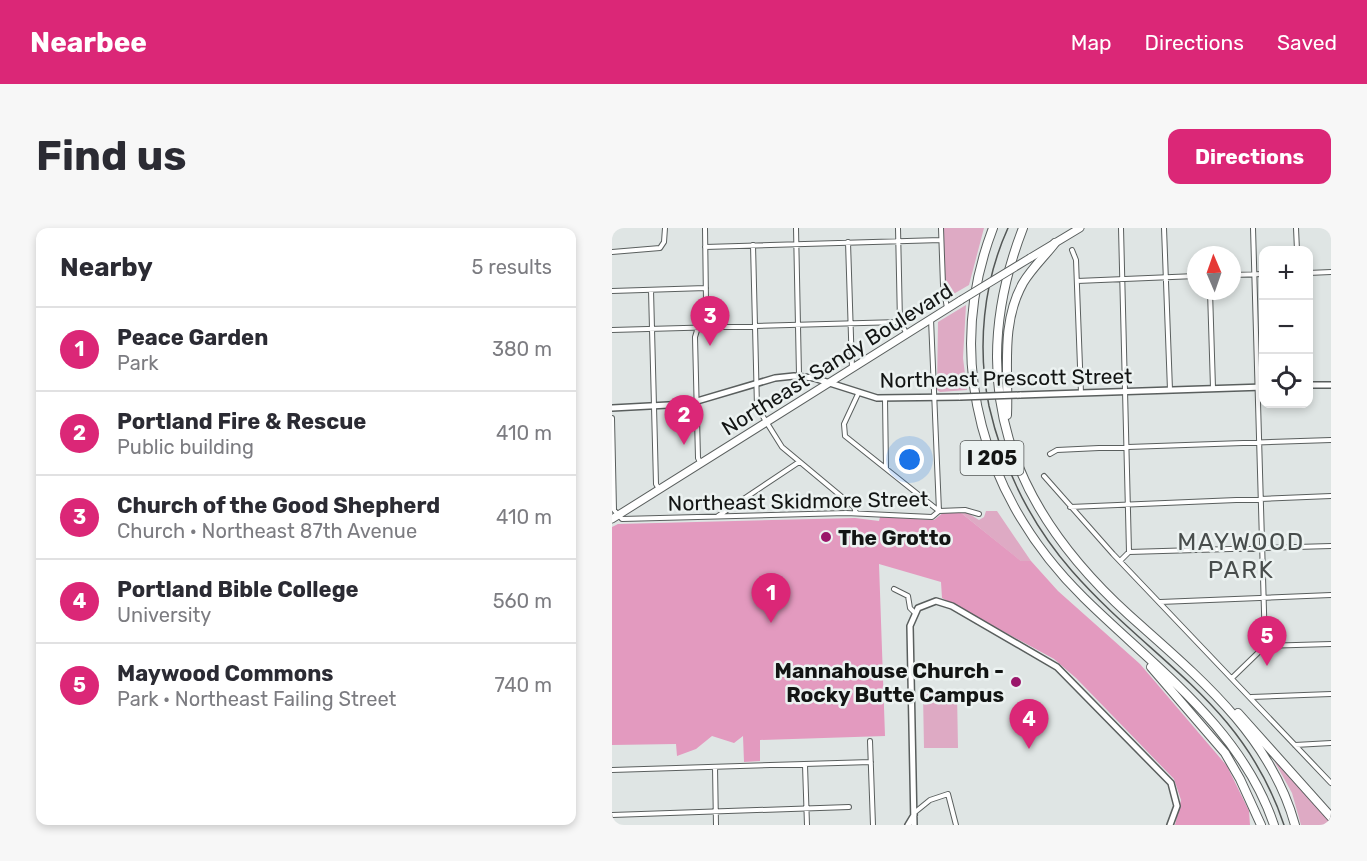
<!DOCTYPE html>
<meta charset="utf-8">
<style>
body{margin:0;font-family:Rubik,sans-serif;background:#f7f7f7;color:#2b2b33}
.controls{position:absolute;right:18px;top:18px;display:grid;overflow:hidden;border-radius:12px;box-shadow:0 3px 9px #0003}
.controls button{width:54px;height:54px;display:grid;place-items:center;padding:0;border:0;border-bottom:2px solid #e1e1e2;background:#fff;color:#2b2b33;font:30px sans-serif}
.compass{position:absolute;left:575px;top:18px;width:54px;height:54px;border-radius:50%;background:#fff;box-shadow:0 3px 9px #0003;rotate:358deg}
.you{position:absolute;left:298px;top:232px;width:21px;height:21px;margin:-15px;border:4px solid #fff;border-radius:50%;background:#1a73e8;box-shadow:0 0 0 9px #1a73e833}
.badge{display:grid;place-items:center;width:39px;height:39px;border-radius:50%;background:#db2777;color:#fff;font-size:20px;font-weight:700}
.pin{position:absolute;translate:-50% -50px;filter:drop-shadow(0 2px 3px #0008)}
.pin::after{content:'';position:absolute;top:32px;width:21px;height:18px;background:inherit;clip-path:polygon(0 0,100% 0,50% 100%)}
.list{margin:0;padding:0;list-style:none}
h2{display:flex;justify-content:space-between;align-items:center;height:78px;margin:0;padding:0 24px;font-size:26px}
h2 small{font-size:20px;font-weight:400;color:#7c7c81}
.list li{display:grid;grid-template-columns:39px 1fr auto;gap:18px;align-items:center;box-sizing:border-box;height:84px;padding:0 24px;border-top:2px solid #e1e1e2}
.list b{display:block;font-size:22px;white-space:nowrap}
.list p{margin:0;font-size:20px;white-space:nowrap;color:#7c7c81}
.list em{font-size:20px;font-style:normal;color:#7c7c81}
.icon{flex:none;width:33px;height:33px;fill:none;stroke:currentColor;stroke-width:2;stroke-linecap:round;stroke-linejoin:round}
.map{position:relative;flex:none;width:719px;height:597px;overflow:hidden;border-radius:12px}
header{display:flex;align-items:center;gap:36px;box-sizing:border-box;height:84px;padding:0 30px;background:#db2777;color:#fff}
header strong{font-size:28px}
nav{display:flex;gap:33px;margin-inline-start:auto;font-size:21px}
.intro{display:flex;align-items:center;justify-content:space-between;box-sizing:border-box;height:144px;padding:0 36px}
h1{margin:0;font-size:42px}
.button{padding:15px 27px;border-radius:12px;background:#db2777;color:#fff;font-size:21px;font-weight:700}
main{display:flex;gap:36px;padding:0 36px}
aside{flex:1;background:#fff;border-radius:12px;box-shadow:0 3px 9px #0003}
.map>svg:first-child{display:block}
.green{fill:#deaac4}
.forest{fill:#e39abf}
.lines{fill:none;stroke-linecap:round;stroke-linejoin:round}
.minor-casing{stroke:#5a5f5e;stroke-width:6}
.tertiary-casing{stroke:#5a5f5e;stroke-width:8}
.primary-casing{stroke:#5a5f5e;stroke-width:9}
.motorway-casing{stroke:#5a5f5e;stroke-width:10}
.minor{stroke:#fff;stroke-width:4}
.tertiary{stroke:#fff;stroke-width:5}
.primary{stroke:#fff;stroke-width:7}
.motorway{stroke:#fff;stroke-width:8}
.tram{stroke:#535756;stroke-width:1.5}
.tertiary-bridge-casing{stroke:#5a5f5e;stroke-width:8;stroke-linecap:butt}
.primary-bridge-casing{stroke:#5a5f5e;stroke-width:9;stroke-linecap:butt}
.tertiary-bridge{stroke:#fff;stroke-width:5}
.primary-bridge{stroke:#fff;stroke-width:7}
.poi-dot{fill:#9a166a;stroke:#ecf2f1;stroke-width:2}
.labels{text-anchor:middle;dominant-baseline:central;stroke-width:5;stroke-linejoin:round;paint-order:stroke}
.shield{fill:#ecf2f1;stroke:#545756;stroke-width:1.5}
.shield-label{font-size:20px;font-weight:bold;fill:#131514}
.street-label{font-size:21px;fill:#131514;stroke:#ecf2f1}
.poi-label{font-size:21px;font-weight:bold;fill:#131514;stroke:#ecf2f1;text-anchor:start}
.quarter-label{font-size:24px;letter-spacing:1.5px;fill:#484d4c;stroke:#ecf2f1}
</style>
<header>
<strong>Nearbee</strong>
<nav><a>Map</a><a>Directions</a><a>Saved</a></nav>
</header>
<div class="intro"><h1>Find us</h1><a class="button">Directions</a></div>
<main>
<aside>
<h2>Nearby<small>5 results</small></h2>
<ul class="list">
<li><span class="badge">1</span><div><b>Peace Garden</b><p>Park</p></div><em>380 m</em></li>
<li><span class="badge">2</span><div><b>Portland Fire &amp; Rescue</b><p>Public building</p></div><em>410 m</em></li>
<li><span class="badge">3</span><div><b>Church of the Good Shepherd</b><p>Church · Northeast 87th Avenue</p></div><em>410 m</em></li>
<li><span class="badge">4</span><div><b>Portland Bible College</b><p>University</p></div><em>560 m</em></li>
<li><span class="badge">5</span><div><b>Maywood Commons</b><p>Park · Northeast Failing Street</p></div><em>740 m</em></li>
</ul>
</aside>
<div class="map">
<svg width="719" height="597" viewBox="0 0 719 597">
<rect width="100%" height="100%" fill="#dfe5e4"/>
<!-- green -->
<path class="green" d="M332,0H372L357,57L338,68L332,50Z
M354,77L351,130L355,162L328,164L325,162L326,94Z
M374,283H385L419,333L410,334L348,284H354L367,292L372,289Z
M345,465L346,520H312L311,466Z
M659,527L719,593V597H689L680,565Z"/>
<!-- forest -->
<path class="forest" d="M332,284H348L409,333H419L446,363L528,436L615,538L637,583L638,597H563L569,572L562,551L464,450L442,431L330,370L329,354L267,336L273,508L148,512V533L132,534L131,508L122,515L100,508L84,521L65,528L64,516L0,517V299L6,296L243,290L267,293L268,289L322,292Z"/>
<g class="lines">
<!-- minor casing -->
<g class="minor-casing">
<path id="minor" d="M184,0L187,147
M286,0L288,94L295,106
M329,0L331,57L335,80
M509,0L517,324
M552,0L558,162
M641,0L653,418
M684,0L685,22
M236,14L240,140
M141,17L145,179L170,219L242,279L244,285
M93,19L329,12
M460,22L464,32L469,165
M0,24L48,20L52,14L53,0
M696,45L719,44
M620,47L652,46
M465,53L584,48
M39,62L44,256L47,261
M0,63L94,60
M598,63L601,160
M319,91L327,283
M0,102L288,94
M246,166L232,196L233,208L327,283
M273,171L274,240
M0,190L2,282L10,291L234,285L320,289L327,283L353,282L367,286
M438,226L445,222L487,220L719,212
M89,236L86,230L83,109L94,73L93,0
M432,248L501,326L719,555
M458,279L719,268
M106,288L187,234
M509,332L517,324L719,318
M282,361L296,368L298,380L302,384
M548,374L719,367
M620,450L653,418L719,416
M639,469L719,466
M258,513L261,597
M683,517L719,515
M193,537L195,597
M103,539L104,597
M0,542L259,534
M302,585L318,572L336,566L344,597
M0,587L237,579"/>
</g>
<!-- tertiary casing -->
<g class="tertiary-casing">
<path id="tertiary" d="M696,157H719
M408,167L652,159
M0,180L75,176L163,150L182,148L202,150L265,170L348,169
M296,597L302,587
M302,597L298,398L306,380L324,373L340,378L445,439L559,555L565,578L558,597"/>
</g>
<!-- primary casing -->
<g class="primary-casing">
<path id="primary" d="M418,30L468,0
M0,291L349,72"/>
</g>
<!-- motorway casing -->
<g class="motorway-casing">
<path id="motorway" d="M381,0C330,133 372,272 472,370C543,440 629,499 662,597
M411,0C351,155 398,279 517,387C584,447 658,506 683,597
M395,187C397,143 388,96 411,55C420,40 433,28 443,15
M539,439L613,525L628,551L649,597
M626,485L719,589"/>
</g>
<!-- minor -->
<use href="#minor" class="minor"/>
<!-- tertiary -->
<use href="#tertiary" class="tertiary"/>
<!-- primary -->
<use href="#primary" class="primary"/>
<!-- motorway -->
<use href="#motorway" class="motorway"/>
<!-- tram -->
<path class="tram" d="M396,0C371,55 365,119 377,178C391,239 418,295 460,343C539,433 631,474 672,597"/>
<!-- tertiary-bridge casing -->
<g class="tertiary-bridge-casing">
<path id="tertiary-bridge" d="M348,169L408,167"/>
</g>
<!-- primary-bridge casing -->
<g class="primary-bridge-casing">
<path id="primary-bridge" d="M349,72L418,30"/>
</g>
<!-- tertiary-bridge -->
<use href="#tertiary-bridge" class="tertiary-bridge"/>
<!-- primary-bridge -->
<use href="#primary-bridge" class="primary-bridge"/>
</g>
<!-- markers -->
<g class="poi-dot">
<circle cx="214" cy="309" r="6"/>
<circle cx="404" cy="454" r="6"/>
</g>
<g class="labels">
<!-- shield labels -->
<rect class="shield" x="348.5" y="213" width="63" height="34" rx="4.5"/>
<g class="shield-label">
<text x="380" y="230">I 205</text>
</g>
<!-- street labels -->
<g class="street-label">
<text transform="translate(225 131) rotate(-32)">Northeast Sandy Boulevard</text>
<text transform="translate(394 150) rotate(-1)">Northeast Prescott Street</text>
<text transform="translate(186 273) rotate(-1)">Northeast Skidmore Street</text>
</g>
<!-- poi labels -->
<g class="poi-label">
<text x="226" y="309">The Grotto</text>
<text x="392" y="442" text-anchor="end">Mannahouse Church -<tspan x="392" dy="24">Rocky Butte Campus</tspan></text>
</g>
<!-- quarter labels -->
<g class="quarter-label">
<text x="629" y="314">MAYWOOD<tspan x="629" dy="28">PARK</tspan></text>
</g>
</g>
</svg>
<div class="controls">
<button>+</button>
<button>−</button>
<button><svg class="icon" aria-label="locate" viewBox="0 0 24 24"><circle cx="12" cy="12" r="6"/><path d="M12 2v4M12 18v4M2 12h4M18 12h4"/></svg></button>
</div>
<svg class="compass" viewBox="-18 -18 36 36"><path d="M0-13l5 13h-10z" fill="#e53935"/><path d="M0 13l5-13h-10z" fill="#7c7c81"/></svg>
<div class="you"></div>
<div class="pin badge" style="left:159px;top:395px">1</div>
<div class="pin badge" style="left:72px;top:217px">2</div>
<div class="pin badge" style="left:98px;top:118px">3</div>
<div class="pin badge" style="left:417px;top:521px">4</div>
<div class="pin badge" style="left:655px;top:438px">5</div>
</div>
</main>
